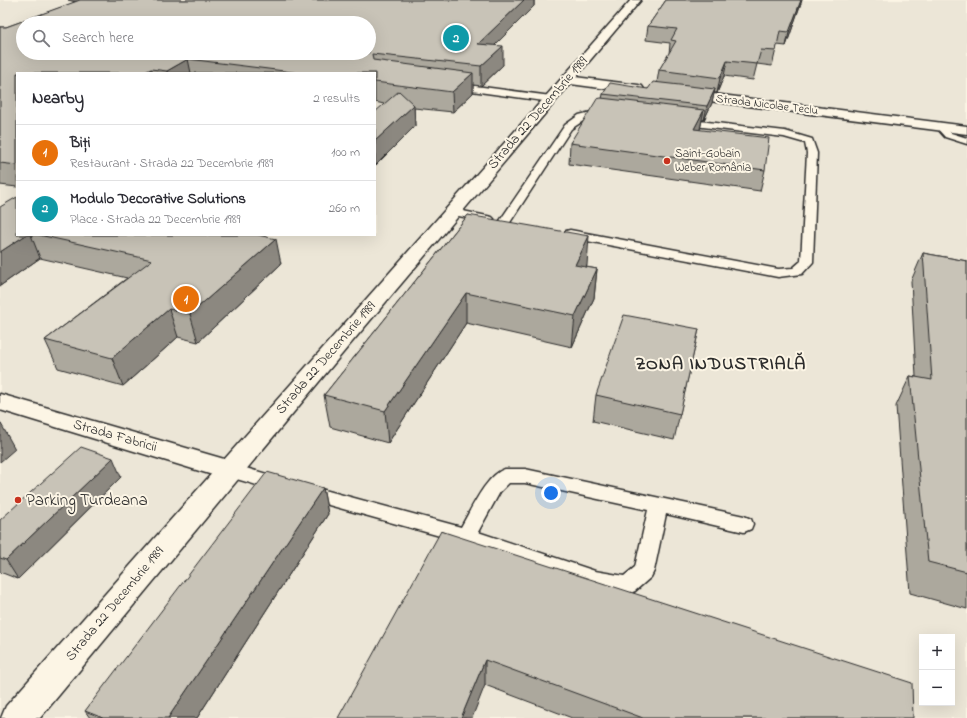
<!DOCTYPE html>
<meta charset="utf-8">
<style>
body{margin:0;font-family:"Indie Flower",sans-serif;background:#f2f2f3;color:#2b2b33}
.controls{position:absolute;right:12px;bottom:12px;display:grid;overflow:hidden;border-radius:0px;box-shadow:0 4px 16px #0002}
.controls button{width:36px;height:36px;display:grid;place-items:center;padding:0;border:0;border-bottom:1px solid #e1e1e2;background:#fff;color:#2b2b33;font:20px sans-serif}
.you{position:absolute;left:551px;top:493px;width:14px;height:14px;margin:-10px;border:3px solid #fff;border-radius:50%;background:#1a73e8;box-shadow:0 0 0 6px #1a73e833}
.badge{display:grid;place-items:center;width:26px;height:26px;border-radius:50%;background:#c8321e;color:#fff;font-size:13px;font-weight:700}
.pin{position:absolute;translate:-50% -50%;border:2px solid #fff;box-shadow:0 1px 4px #0006}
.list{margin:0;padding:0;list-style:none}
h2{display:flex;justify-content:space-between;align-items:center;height:52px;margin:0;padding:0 16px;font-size:17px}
h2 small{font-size:13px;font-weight:400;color:#7c7c81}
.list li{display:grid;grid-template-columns:26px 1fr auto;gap:12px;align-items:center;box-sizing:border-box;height:56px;padding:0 16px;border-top:1px solid #e1e1e2}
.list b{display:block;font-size:15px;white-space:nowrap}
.list p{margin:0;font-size:13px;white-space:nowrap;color:#7c7c81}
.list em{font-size:13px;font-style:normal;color:#7c7c81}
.icon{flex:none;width:22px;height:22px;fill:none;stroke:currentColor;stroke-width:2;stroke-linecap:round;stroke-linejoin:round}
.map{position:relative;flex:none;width:967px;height:718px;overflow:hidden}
.search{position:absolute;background:#fff;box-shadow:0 4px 16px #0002;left:16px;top:16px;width:360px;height:44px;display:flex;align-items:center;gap:10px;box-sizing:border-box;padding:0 14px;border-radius:22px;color:#7c7c81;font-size:15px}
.panel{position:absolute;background:#fff;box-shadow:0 4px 16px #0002;left:16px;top:72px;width:360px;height:164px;border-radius:0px}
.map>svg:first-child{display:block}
.built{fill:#ece6d7;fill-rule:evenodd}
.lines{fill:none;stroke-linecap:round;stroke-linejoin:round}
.service-casing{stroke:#2b2b2b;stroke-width:3}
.minor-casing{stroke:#2b2b2b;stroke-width:3}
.tertiary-casing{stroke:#2b2b2b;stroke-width:3}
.primary-casing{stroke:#2b2b2b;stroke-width:3}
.service{fill:#fcf5e5;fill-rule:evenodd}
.minor{fill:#fcf5e5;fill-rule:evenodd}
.tertiary{fill:#fcf5e5;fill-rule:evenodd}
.primary{fill:#fcf5e5;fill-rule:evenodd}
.wall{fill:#aca89d;stroke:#2b2b2b;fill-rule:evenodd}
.shaded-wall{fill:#8c8880;stroke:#2b2b2b}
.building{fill:#c8c3b7;stroke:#2b2b2b;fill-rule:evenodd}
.poi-dot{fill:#c8321e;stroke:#fcf5e5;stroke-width:1.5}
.labels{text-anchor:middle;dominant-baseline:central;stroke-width:4;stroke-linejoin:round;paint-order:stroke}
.far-street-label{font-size:12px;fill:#2b2b2b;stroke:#fcf5e5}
.far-poi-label{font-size:12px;fill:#2b2b2b;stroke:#fcf5e5;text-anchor:start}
.street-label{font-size:14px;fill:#2b2b2b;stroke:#fcf5e5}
.near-poi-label{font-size:17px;fill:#2b2b2b;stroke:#fcf5e5;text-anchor:start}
.district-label{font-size:18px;font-weight:bold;letter-spacing:1px;fill:#2b2b2b;stroke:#fcf5e5}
</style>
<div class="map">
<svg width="967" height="718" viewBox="0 0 967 718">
<rect width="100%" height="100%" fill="#fcf5e5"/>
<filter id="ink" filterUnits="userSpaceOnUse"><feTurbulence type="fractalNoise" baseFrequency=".025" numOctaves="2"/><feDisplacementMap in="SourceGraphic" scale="8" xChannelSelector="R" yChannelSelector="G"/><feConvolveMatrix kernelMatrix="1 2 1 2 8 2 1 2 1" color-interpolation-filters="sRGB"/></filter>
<g filter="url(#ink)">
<!-- built -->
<path class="built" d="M0,0H967V718H0ZM23,23H369V53H23ZM17,73H375V235H17ZM922,637H952V703H922Z"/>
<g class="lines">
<!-- service casing -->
<g class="service-casing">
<path id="service" d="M453,83L551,96L555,99L551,102L450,88L449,86Z
M595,111H608L613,114L608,117H589L571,129L509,224H501L499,222L565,125L579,115Z
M682,119L785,131L812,139L817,153L813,262L802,274L778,277L566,237L564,234L566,231L570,230L778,269L793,268L801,261L807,153L805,143L784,137L679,124L677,122L679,120Z
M940,123L943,124L951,133L967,138V144L945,137L935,126Z
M453,209L492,217L494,219L492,221L488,222L449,214L447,212L449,210Z
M229,463L287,480L290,485L287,490L281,492L223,475L220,470L223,465Z
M505,469H525L744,516L751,519L753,524L751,529L744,532L666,514L654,571L651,577L635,591L628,594L595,589L465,543L300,497L297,492L300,487L306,485L461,527C471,510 486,475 505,469ZM509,483H525L648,510L635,567L624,576L595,571L478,532L500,492Z"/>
</g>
<!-- minor casing -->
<g class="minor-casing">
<path id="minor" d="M567,76L638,85L642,86L644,89L642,92L638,93L563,83L561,80L563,77Z
M682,90L967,126V134L678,97L676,94L678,91Z"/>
</g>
<!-- tertiary casing -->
<g class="tertiary-casing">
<path id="tertiary" d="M0,394L238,463L242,470L238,477L229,480L0,410Z"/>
</g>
<!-- primary casing -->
<g class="primary-casing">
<path id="primary" d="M631,0H641L347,348L40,718H1L6,706Z"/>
</g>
<!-- service -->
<use href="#service" class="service"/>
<!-- minor -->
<use href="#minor" class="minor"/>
<!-- tertiary -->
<use href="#tertiary" class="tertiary"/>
<!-- primary -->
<use href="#primary" class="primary"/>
</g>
<!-- wall -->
<path class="wall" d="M68,0H534V6L495,45L503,65L481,86L473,85V93L453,112L414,108L415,126L384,104L375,102V73H17V187L0,185V27H6L76,2ZM369,23V53H23Z
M666,0H802L786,46L777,45L772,66L757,64L753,80L724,76L717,93H714L712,103L704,120H702L700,130L765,170L760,191L569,164L570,143L602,99L603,94L648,89L657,82L659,70L669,54L670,43L646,40L648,26Z
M468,215L587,265L586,267L597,269L594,298L572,347L466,323L388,443L330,427L324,395Z
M17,235H258L281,264L198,342L178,337L123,386L58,368L45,340L127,278L40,258L0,286Z
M923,253L967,261V609L910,593L896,406L910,376L916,377L911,281Z
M699,329L674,440L593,421L596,395Z
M121,477L18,579L0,572V520Z
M323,488L328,514L197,718H90L85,711Z
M441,531L913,718H572L485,685Z"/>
<!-- shaded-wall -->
<path class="shaded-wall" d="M524,0H534V6L478,62V44Z
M801,0H802L786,46L789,32Z
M503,46V65L481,86V66Z
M188,59L191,73H167V71Z
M727,61L724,76L717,93L720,78Z
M151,69L152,73H143Z
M473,73V93L453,112L452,92Z
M715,89L712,103L704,120L707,106Z
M414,105L415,126L375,166V141Z
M704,110L700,129L691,149L694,129Z
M26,235H31L40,258L0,286V252Z
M589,236L587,265L572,294L575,265Z
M276,239L281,264L198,342L190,314Z
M597,269L594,298L572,347L575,316Z
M466,293V323L388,443L385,411Z
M169,309L178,337L123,386L112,358Z
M0,422L15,449L0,462Z
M113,458L121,477L18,579L6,560Z
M323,488L328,514L197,718H168Z
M485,660V685L472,718H461Z"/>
<!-- building -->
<path class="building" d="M80,0H524L478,44L503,46L481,66L372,54L373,60L473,73L452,92L375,82V73H300L188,59L167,71L151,69L143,73H17V165L0,163V27H6ZM23,23H369V53H354L353,55H331L315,53H23Z
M666,0H801L789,32L780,31L776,51L761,50L757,64L727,61L720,78L659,70L676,41L671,40L677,29L648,26Z
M653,82L715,89L707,106L603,94L610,83L648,89Z
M399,91L414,105L375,141V112Z
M601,98L704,110L694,129L769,138L765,170L570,143L597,99Z
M17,197V235H26L0,252V207Z
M468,215L589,236L575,265L597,269L575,316L466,293L385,411L324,395Z
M39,235H258L276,239L190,314L169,309L112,358L45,340L152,260Z
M923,253L967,261V572L928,562L910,376L932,380Z
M624,315L699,329L680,414L596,395Z
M81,447L113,458L6,560L0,558V520Z
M267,472L323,488L168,718H103L85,711Z
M441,531L912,683L913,718H643L485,660L461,718H338Z"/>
</g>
<!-- markers -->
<g class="poi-dot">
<circle cx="667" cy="161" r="4"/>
<circle cx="18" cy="500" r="4"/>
</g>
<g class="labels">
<!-- far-street labels -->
<g class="far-street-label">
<text transform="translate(767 105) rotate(7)">Strada Nicolae Teclu</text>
</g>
<!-- far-poi labels -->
<g class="far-poi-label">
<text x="675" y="154">Saint-Gobain<tspan x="675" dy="14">Weber România</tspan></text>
</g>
<!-- street labels -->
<g class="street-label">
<text transform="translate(538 113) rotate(-49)">Strada 22 Decembrie 1989</text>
<text transform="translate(326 358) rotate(-49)">Strada 22 Decembrie 1989</text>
<text transform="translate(115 436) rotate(16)">Strada Fabricii</text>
<text transform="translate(115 604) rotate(-50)">Strada 22 Decembrie 1989</text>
</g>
<!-- near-poi labels -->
<g class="near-poi-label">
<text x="26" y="500">Parking Turdeana</text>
</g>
<!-- district labels -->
<g class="district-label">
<text x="721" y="365">ZONA INDUSTRIALĂ</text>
</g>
</g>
</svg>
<div class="controls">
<button>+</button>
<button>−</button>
</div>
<div class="you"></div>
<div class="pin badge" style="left:186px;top:299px;background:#e8710a">1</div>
<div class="pin badge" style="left:456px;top:38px;background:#0f9aa8">2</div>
<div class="search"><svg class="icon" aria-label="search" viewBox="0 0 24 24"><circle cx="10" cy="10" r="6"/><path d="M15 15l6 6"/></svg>Search here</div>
<section class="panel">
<h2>Nearby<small>2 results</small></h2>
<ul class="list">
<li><span class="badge" style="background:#e8710a">1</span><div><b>Biți</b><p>Restaurant · Strada 22 Decembrie 1989</p></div><em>100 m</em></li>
<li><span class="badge" style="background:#0f9aa8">2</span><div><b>Modulo Decorative Solutions</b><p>Place · Strada 22 Decembrie 1989</p></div><em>260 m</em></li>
</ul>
</section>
</div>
